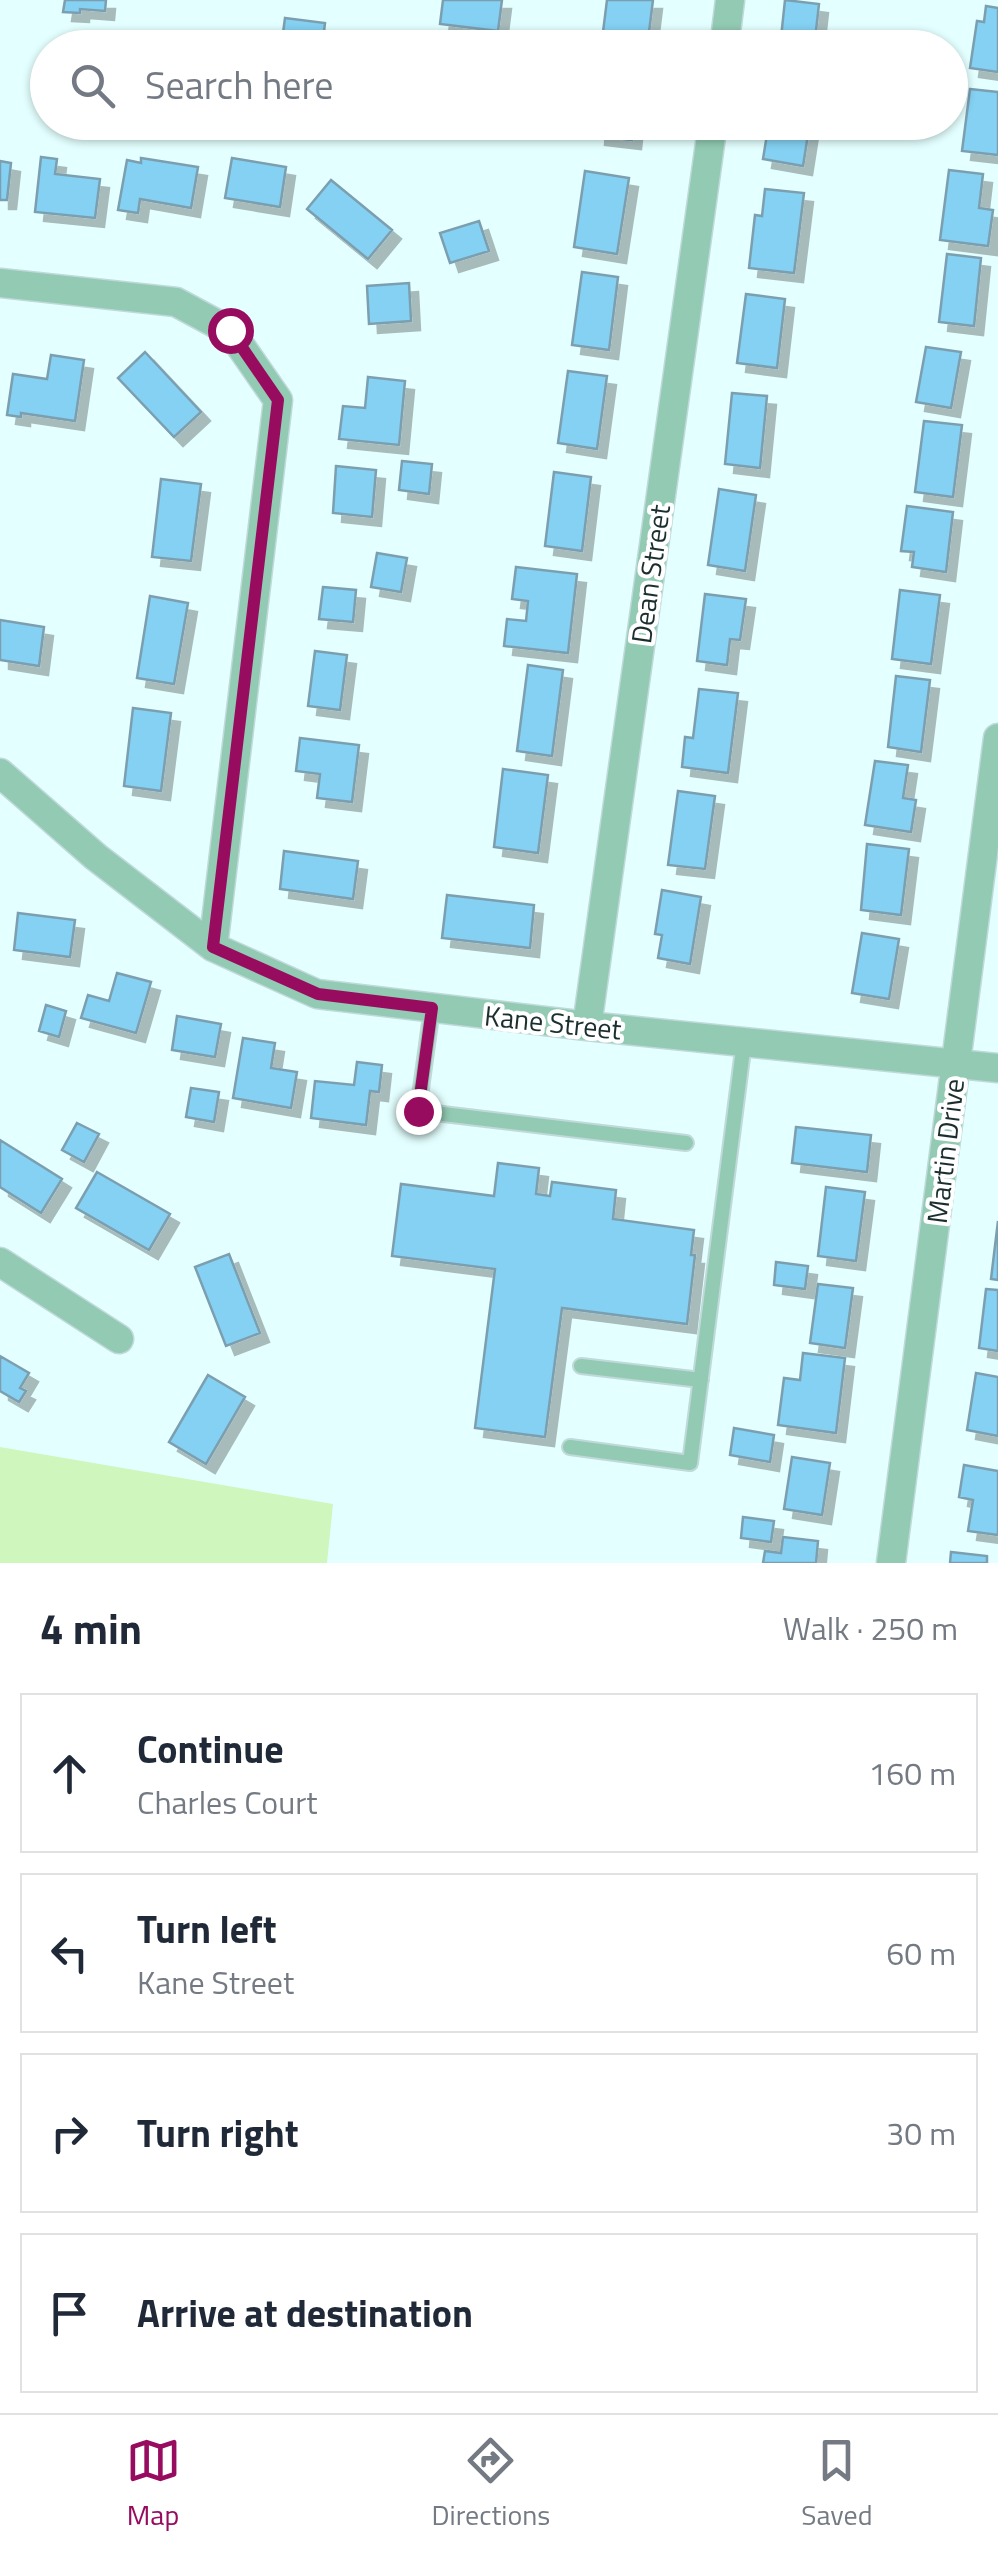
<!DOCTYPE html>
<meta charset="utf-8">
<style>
body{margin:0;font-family:"Titillium Web",sans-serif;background:#f2f2f3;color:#1f2937}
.stop{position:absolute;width:30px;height:30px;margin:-22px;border:8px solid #980c60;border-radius:50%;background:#fff}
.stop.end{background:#980c60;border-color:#fff;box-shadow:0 2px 10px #0008}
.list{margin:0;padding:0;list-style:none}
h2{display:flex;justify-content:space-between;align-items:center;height:130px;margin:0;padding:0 40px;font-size:42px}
h2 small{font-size:32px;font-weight:400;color:#747a83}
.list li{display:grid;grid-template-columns:65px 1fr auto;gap:30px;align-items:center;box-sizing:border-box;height:160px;margin:0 20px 20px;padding:0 20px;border:2px solid #e0e1e3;border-radius:0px}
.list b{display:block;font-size:38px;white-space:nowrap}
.list p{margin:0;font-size:32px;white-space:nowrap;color:#747a83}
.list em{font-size:32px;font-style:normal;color:#747a83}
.icon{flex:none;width:55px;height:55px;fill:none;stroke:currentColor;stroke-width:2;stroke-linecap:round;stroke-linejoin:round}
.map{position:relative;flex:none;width:998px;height:1563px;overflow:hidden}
.search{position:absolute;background:#fff;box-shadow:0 2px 8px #0004;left:30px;right:30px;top:30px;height:110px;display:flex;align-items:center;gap:25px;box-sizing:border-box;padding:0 35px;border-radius:55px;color:#747a83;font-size:38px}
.sheet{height:850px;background:#fff}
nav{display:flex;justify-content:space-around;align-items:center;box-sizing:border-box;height:140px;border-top:2px solid #e0e1e3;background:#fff;font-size:28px;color:#747a83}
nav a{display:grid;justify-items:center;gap:5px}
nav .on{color:#980c60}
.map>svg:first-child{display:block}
.green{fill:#cff7bd}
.building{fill:#85d1f3;stroke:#7c9fb0;stroke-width:2.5;filter:url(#shadow)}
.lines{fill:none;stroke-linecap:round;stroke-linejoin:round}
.lane-casing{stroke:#c0d9d9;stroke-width:18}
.street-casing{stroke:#c0d9d9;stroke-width:31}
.lane{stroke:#92cab3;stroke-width:14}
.street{stroke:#92cab3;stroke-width:28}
.route{stroke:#980c60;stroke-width:12}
.labels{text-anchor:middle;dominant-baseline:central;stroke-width:8;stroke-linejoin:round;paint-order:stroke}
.street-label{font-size:28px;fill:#1c2e2e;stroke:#fff}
</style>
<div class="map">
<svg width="998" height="1563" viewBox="0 0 998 1563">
<defs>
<filter id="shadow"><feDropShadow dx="9" dy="9" stdDeviation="0" flood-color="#0004"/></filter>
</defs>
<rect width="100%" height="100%" fill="#e4ffff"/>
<!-- green -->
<path class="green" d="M0,1447L333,1504L327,1563H0Z"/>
<!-- building -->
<path class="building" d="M65,0H106L105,11L80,9V13L63,12Z
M443,0H502L498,31L440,24Z
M607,0H653L647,48H601Z
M785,0L819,4L814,48L780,47Z
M986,6L998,8V72L970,68L977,21L984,22Z
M285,18L325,23L322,48H281Z
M970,89L998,92V155L962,151Z
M597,122H634L632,140L596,136Z
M769,122H810L803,166L763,159Z
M41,157L57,159L55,174L100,179L95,218L35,212Z
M141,158L198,167L191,208L140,199L138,213L118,210L127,160L141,163Z
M232,158L286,167L280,207L225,198Z
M0,161L11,163L7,200H0Z
M949,170L983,174L979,208L993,210L988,246L940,240Z
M585,171L629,178L617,254L574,247Z
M331,180L392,230L368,259L307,209Z
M765,189L804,193L794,273L749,268L755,215L762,216Z
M479,221L489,251L450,263L440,233Z
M947,254L981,258L974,326L939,322Z
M582,272L618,277L609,350L572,345Z
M409,283L411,321L369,324L367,286Z
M746,294L785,299L777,368L737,363Z
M926,347L961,352L951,408L916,402Z
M145,352L201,412L174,437L118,378Z
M51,355L84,360L75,421L21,413V417L7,415L13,374L47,379Z
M568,371L607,376L597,449L558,443Z
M368,377L405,381L399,445L339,439L343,406L365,408Z
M732,393L767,396L760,468L725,464Z
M924,421L962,425L953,497L915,492Z
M402,461L432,464L429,494L399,490Z
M336,466L376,470L372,517L333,513Z
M554,472L591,477L582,551L545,546Z
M161,479L201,484L191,561L152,557Z
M719,489L756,495L745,571L708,565Z
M907,506L953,512L946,572L912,567L914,552L901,551Z
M377,553L407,558L401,592L371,587Z
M516,567L577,574L568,653L504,646L507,619L526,621L528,601L512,599Z
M323,587L356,590L353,622L319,619Z
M900,590L940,595L931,664L892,659Z
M705,594L746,599L740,640L730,639L727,665L697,661Z
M150,596L188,603L174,684L137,678Z
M0,620L44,627L39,666L0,660Z
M315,651L347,655L340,710L308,706Z
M528,665L563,670L552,756L517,751Z
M896,676L930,680L921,752L888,747Z
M699,689L738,693L728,773L682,767L685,737L693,738Z
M133,708L171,713L161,791L124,786Z
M300,738L359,745L352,802L317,798L320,774L296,771Z
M875,761L908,765L903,798L916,800L911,832L865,825Z
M503,769L548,775L538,853L494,847Z
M678,791L715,796L705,869L668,865Z
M867,844L909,849L901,915L861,910Z
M284,851L358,861L353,899L280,889Z
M662,890L701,897L690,964L658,958L662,935L655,934Z
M447,895L534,905L530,948L442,938Z
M18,913L75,920L70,957L14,950Z
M862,933L899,939L889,999L852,993Z
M117,973L151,982L136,1033L81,1018L88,995L109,1001Z
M46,1005L66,1011L59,1037L39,1031Z
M177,1016L221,1024L215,1057L172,1050Z
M243,1038L275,1043L271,1068L297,1072L291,1108L233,1098Z
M357,1062L382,1065L379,1092L370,1091L366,1125L311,1118L315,1081L354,1085Z
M191,1088L219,1092L214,1122L186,1117Z
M77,1123L99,1134L84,1162L62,1150Z
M796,1127L871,1135L867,1172L792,1163Z
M0,1140L62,1179L41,1213L0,1187Z
M498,1163L539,1168L536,1194L550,1196L552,1182L616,1190L613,1219L694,1230L691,1255H695L687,1324L562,1308L545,1437L475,1428L495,1269L392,1256L401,1184L494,1196Z
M97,1172L170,1214L149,1250L76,1208Z
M826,1187L865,1192L856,1261L818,1256Z
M998,1221V1280L991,1279Z
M229,1254L260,1333L226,1346L195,1267Z
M776,1262L808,1266L805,1289L774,1285Z
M818,1284L853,1288L845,1348L810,1343Z
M986,1289L998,1290V1351L979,1348Z
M803,1353L845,1358L836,1433L778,1425L784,1378L800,1380Z
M0,1356L29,1373L20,1388L26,1391L19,1402L0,1391Z
M976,1373L998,1377V1436L967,1430Z
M208,1375L245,1397L206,1464L169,1442Z
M734,1428L774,1435L770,1462L730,1455Z
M792,1457L830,1463L822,1515L784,1509Z
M964,1465L998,1471V1535L968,1531L973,1500L959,1497Z
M743,1517L774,1521L771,1542L741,1538Z
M783,1537L818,1541L816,1563H763L765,1551L781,1553Z
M951,1552L987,1556V1563H950Z"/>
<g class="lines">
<!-- lane casing -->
<g class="lane-casing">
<path id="lane" d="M432,1008L418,1111L686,1143
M581,1366L701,1380
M570,1447L690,1463L744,1042"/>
</g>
<!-- street casing -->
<g class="street-casing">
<path id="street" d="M724,48L730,0
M0,283L176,302L230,331L278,400L213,947
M0,773L96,857L213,947L317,994L587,1026L998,1068
M587,1026L713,122
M0,1262L119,1339
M891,1563L998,738"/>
</g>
<!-- lane -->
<use href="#lane" class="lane"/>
<!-- street -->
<use href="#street" class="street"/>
</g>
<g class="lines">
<!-- route -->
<path class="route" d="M230,330L278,400L213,947L318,994L432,1008L418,1111"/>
</g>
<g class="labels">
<!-- street labels -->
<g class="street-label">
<text transform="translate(650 574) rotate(-82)">Dean Street</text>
<text transform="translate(553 1022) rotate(6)">Kane Street</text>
<text transform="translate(945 1151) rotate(-83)">Martin Drive</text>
</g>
</g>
</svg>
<div class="stop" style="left:230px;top:330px"></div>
<div class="stop end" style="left:418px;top:1111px"></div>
<div class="search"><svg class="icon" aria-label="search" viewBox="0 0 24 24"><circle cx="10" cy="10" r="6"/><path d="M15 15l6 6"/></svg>Search here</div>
</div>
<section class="sheet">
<h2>4 min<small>Walk · 250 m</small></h2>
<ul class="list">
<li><svg class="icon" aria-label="ahead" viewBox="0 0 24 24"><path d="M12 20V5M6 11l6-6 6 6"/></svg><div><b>Continue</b><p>Charles Court</p></div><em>160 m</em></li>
<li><svg class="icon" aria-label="left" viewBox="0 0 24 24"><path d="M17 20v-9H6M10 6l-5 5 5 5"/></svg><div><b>Turn left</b><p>Kane Street</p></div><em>60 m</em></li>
<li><svg class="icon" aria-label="right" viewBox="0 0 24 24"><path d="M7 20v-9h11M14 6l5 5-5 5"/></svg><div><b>Turn right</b></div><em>30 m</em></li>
<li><svg class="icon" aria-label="arrive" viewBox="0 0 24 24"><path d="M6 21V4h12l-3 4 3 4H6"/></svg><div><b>Arrive at destination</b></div></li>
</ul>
</section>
<nav>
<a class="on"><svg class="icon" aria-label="map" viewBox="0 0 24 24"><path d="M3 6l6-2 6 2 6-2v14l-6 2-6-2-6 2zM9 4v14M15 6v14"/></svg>Map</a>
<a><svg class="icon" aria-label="directions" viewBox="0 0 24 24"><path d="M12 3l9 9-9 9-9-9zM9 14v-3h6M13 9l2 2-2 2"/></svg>Directions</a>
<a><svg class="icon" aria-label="saved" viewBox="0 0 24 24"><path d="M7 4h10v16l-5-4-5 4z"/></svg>Saved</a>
</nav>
